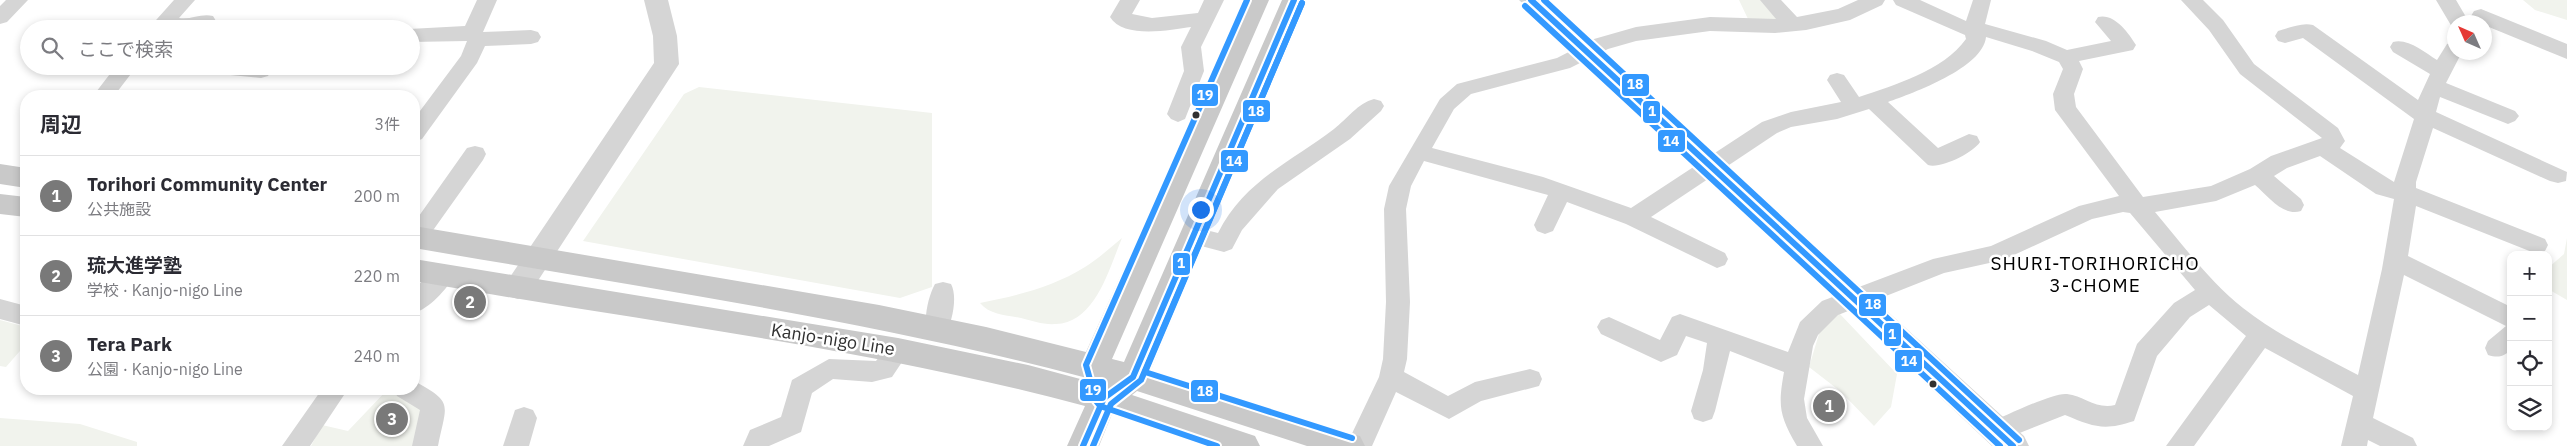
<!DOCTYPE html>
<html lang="ja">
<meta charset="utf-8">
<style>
body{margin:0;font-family:"IBM Plex Sans","Noto Sans JP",sans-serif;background:#f7f7f7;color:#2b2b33}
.controls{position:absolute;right:15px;bottom:15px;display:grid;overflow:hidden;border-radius:10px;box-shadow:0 2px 8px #0003}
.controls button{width:45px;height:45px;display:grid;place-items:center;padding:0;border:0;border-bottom:1px solid #e1e1e2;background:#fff;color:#2b2b33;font:25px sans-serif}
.compass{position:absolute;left:2447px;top:15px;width:45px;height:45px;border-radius:50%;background:#fff;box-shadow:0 2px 8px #0003;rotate:315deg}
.you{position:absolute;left:1200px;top:209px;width:18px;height:18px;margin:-12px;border:4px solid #fff;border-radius:50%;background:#1a73e8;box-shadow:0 0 0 8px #1a73e833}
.badge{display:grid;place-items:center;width:32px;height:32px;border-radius:50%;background:#797979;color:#fff;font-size:16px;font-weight:700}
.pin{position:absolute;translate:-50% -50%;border:2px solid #fff;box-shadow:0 1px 5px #0006}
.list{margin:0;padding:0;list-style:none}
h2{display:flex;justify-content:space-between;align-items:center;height:65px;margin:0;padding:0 20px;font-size:21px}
h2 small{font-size:16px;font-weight:400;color:#7c7c81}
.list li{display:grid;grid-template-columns:32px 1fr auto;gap:15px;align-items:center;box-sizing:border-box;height:80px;padding:0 20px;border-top:1px solid #e1e1e2}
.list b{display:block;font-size:19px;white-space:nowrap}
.list p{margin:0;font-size:16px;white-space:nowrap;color:#7c7c81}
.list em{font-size:16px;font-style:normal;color:#7c7c81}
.icon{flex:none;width:28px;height:28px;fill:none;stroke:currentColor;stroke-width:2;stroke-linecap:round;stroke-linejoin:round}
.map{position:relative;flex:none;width:2567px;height:446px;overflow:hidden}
.search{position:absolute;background:#fff;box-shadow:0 2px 8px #0003;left:20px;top:20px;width:400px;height:55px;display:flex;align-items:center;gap:12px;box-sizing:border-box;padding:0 18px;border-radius:28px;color:#7c7c81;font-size:19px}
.panel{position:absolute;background:#fff;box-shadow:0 2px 8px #0003;left:20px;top:90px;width:400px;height:305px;border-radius:20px}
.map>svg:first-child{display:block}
.green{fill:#f1f3ed}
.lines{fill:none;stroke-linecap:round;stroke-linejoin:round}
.minor{fill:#d5d5d5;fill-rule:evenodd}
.tertiary{fill:#d5d5d5;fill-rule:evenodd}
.primary{fill:#c9c9c9;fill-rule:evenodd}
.bus-1-casing{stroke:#fff;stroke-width:10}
.bus-2-casing{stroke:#fff;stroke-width:10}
.bus-3-casing{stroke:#fff;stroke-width:10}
.bus-4-casing{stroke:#fff;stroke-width:10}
.bus-1{stroke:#39f;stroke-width:6}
.bus-2{stroke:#39f;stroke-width:6}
.bus-3{stroke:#39f;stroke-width:6}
.bus-4{stroke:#39f;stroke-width:6}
.bus-dot{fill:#313131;stroke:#fff;stroke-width:2}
.labels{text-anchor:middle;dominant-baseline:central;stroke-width:5;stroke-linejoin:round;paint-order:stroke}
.street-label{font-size:18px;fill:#313131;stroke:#fff}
.neighbourhood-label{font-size:19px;letter-spacing:1px;fill:#000;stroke:#fff}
.line-badge{stroke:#fff;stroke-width:2}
.badge-label{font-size:14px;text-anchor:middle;font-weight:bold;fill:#fff}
</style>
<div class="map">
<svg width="2567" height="446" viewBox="0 0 2567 446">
<rect width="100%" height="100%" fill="#fff"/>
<!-- green -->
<path class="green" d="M1739,0H1764L1777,19H1748Z
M2523,0H2567V20L2535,10Z
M699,87L932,113V287L900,298L583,241L684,94Z
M1122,238C1109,269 1095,323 1056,324C1044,325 1032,321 1021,318C1006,315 990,315 980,303C1016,296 1053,287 1085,267C1098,259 1110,248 1122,238Z
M2567,238V300L2548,289V268L2564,254Z
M1839,313L1897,374L1891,407L1874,426L1840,391L1809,367L1822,324Z
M0,320L26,327V344L6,367L0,366Z
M387,390L415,403L425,413L420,446H311L322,425L348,431Z
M0,418L80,424L137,442V446H0Z"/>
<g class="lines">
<!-- minor -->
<path class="minor" d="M6,0H28L7,22L0,24V6Z
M174,0H195L179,18C191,20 201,13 213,16L216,21L213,26L202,29H148Z
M477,0H497L483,32L531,30L538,32L541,37L538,42L531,44L485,46L477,63L422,139L414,142V119L461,56L467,41L411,42V29H409L465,26Z
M1120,0H1140L1132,14L1152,18L1198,13L1204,0H1224L1201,47L1204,71L1185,119L1178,122L1171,119L1167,114L1184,71L1181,47L1191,27C1170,30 1123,39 1110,17Z
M1760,0H1781L1797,17L1838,9L1858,0H1885L1882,5L1850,20L1806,30L1775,33L1710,31L1636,41L1608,49L1570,68L1471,94L1454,109L1432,148L1543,177L1631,208L1762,122L1791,112L1841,102L1827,80L1830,75L1837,73L1844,75L1859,97C1894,85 1943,71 1966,39L1965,35L1896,5L1893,0H1920L1966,21L1973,0H1991L1985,24L2046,41L2067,50L2111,41L2095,22L2098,17C2114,13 2128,32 2136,45L2133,50L2079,61L2083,69L2074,94L2076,107L2143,197L2211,186L2250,169L2271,156L2322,138L2240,74L2209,30L2181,0H2203L2223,20L2254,64L2338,128L2345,141L2340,148L2394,182L2414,119L2303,38L2285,43L2278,41L2275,36L2278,31C2289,28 2302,22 2313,25L2418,100L2430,74L2393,52L2390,47L2393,42C2408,38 2424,52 2437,60L2447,44L2454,42V52H2462L2446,83L2515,111L2519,116L2515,121L2508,124L2440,97L2436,112L2567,172L2566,181L2558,183L2550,181L2433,128L2416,182V188L2545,239L2548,245L2545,251L2537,254L2416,206L2408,256L2511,307V350C2503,357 2498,358 2488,355L2485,348L2488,341L2506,326L2404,275L2373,418L2413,438L2417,446H2380L2368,440L2367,446H2341L2353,396L2265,348L2194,446H2166L2246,336L2209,305L2190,317L2157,356L2134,421C2104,431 2094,427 2065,415L1997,442L1988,439L1984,431L1988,423C2004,417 2053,392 2067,394C2084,396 2097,410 2115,405L2137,344L2174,303L2195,290L2130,213L2123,212L2092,219L2003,260L1944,273L1838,315L1818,335L1813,346L1804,399L1807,418L1823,446H1797C1779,415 1778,406 1784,372L1730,351L1715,411L1712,419L1703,422L1694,419L1691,411L1703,370L1707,343L1686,336L1677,355L1661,362L1601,334L1597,327L1601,320L1609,317L1660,340L1672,317L1680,314L1788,352L1800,322L1822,301L1933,259L1991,246L2079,206L2119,196L2055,110L2053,94L2063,69L2059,62L2032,51L1986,37C1983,68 1913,93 1888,102L1938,148L1969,134L1977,136L1980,142C1973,153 1941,169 1928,165L1869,109L1837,119L1791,127L1777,133L1651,217L1725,253L1728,259L1725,265L1717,268L1626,224L1567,202L1553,231L1545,234L1537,231L1534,225L1548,195L1424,161L1411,186L1406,209L1410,302L1407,359L1404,372L1448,396L1475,382L1530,369L1539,372L1542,379L1539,386L1481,401L1449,419L1396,392L1372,446H1346L1379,377L1383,359L1386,302L1384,209L1389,186L1440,99L1457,84L1557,58L1594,39L1636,27L1710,17L1776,19ZM2320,156L2376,194L2394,199L2382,269L2358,375C2318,354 2277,335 2243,308C2209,281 2183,245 2155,212L2216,201L2255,185C2268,196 2283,217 2301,211L2304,205L2301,199L2274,176L2287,168Z
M2436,0H2456L2469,22H2454V27H2452Z
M2481,9L2567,44V59L2484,25V22L2474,21L2471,16L2474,11Z
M116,66H137L114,96H93Z
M200,66H268L271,71L268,76L261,78L210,73L203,71Z
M1374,99L1381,101L1384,106L1381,111L1350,139L1278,189L1242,230L1232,249L1224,252L1186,242L1183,236L1186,230L1194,227L1218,233C1244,181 1291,162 1334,129C1347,119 1358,103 1374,99Z
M475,146L483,148L486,154L483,160L424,243L414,245V223L467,148Z
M443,266L451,269L455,275C447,289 429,309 414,313V289L435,269Z
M943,282L951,284C958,297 952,323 945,335L937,338L929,335C922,322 928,297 935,284Z
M0,299L26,306V326L0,319Z
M898,340L907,343L910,350L892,377L872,382L833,379L812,393L801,432L769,446H743L750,430L781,417L792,380L829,359L876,361L889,343Z
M414,381C455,403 446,404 438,446H412L420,410L397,396L394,389H414Z
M322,389H348L310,446H282Z
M524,407L533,410L537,418L529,446H503L515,410Z"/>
<!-- tertiary -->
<path class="tertiary" d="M644,0H668L677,36L679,64L528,296L518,299L508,296L504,288L508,280L654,63L653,36Z
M1519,0H1546L2024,436L2029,446H1992Z"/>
<!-- primary -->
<path class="primary" d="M1245,0H1269L1112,359L1124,362L1282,0H1306L1151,370L1349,433L1360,436L1365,446H1307L1137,391L1132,395L1255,436L1260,446H1205L1112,414L1099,446H1067L1085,406C865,347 638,321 414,281V259L898,338L1028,365L1084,380L1083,377C864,319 638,287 414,248V226L879,305L986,327L1086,352Z
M0,164L26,168V188L0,184Z
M0,194L26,197V217L0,214Z"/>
<!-- bus-1 casing -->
<g class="bus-1-casing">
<path id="bus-1" d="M1531,0L2013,446
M1083,446L1104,398L1133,377L1294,0"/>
</g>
<!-- bus-2 casing -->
<g class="bus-2-casing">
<path id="bus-2" d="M1525,6L2000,446
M1093,446L1111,404L1141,380L1302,3"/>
</g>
<!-- bus-3 casing -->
<g class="bus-3-casing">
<path id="bus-3" d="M1544,0L2019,440
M1302,3L1145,372L1352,438"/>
</g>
<!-- bus-4 casing -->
<g class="bus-4-casing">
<path id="bus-4" d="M1217,446L1100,406L1096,401L1086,365L1247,0"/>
</g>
<!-- bus-1 -->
<use href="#bus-1" class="bus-1"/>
<!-- bus-2 -->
<use href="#bus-2" class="bus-2"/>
<!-- bus-3 -->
<use href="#bus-3" class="bus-3"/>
<!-- bus-4 -->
<use href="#bus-4" class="bus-4"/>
</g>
<!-- markers -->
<g class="bus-dot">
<circle cx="1196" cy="115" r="4.5"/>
<circle cx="1933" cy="384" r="4.5"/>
</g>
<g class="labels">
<!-- street labels -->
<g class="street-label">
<text transform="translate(833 339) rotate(9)">Kanjo-nigo Line</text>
</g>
<!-- neighbourhood labels -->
<g class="neighbourhood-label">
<text x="2095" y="263">SHURI-TORIHORICHO<tspan x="2095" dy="22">3-CHOME</tspan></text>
</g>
</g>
<g class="line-badge">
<rect x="1621" y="73" width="29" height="24" rx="5" fill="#39f"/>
<rect x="1191" y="83" width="28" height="24" rx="5" fill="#39f"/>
<rect x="1242" y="99" width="29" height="24" rx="5" fill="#39f"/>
<rect x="1642" y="100" width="19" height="24" rx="5" fill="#39f"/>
<rect x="1657" y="129" width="29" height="24" rx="5" fill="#39f"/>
<rect x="1220" y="149" width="29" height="24" rx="5" fill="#39f"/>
<rect x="1172" y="252" width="19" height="24" rx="5" fill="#39f"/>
<rect x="1858" y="293" width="29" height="24" rx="5" fill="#39f"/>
<rect x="1883" y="322" width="19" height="25" rx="5" fill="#39f"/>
<rect x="1894" y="349" width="29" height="24" rx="5" fill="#39f"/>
<rect x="1079" y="378" width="28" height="24" rx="5" fill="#39f"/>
<rect x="1190" y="379" width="29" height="24" rx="5" fill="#39f"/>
</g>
<g class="badge-label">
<text x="1635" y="89">18</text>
<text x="1205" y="100">19</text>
<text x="1256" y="116">18</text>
<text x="1652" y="116">1</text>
<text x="1671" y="146">14</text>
<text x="1234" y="166">14</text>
<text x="1181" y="268">1</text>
<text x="1873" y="309">18</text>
<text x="1892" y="339">1</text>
<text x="1909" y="366">14</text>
<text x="1093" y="395">19</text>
<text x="1205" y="396">18</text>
</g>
</svg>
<div class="controls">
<button>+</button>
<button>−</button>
<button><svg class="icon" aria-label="locate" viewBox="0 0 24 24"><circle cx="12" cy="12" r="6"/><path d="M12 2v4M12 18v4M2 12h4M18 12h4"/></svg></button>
<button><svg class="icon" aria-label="layers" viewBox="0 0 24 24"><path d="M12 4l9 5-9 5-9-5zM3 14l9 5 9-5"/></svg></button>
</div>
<svg class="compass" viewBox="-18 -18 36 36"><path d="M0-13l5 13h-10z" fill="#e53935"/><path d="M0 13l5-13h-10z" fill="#7c7c81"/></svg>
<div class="you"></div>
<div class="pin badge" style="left:1829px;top:406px">1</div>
<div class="pin badge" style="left:470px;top:302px">2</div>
<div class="pin badge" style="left:392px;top:419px">3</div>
<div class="search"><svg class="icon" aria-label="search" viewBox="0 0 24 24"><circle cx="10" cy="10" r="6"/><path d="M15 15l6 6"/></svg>ここで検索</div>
<section class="panel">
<h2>周辺<small>3件</small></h2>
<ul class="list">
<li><span class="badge">1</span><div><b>Torihori Community Center</b><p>公共施設</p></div><em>200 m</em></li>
<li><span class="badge">2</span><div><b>琉大進学塾</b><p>学校 · Kanjo-nigo Line</p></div><em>220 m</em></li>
<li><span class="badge">3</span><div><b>Tera Park</b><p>公園 · Kanjo-nigo Line</p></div><em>240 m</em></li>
</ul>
</section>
</div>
